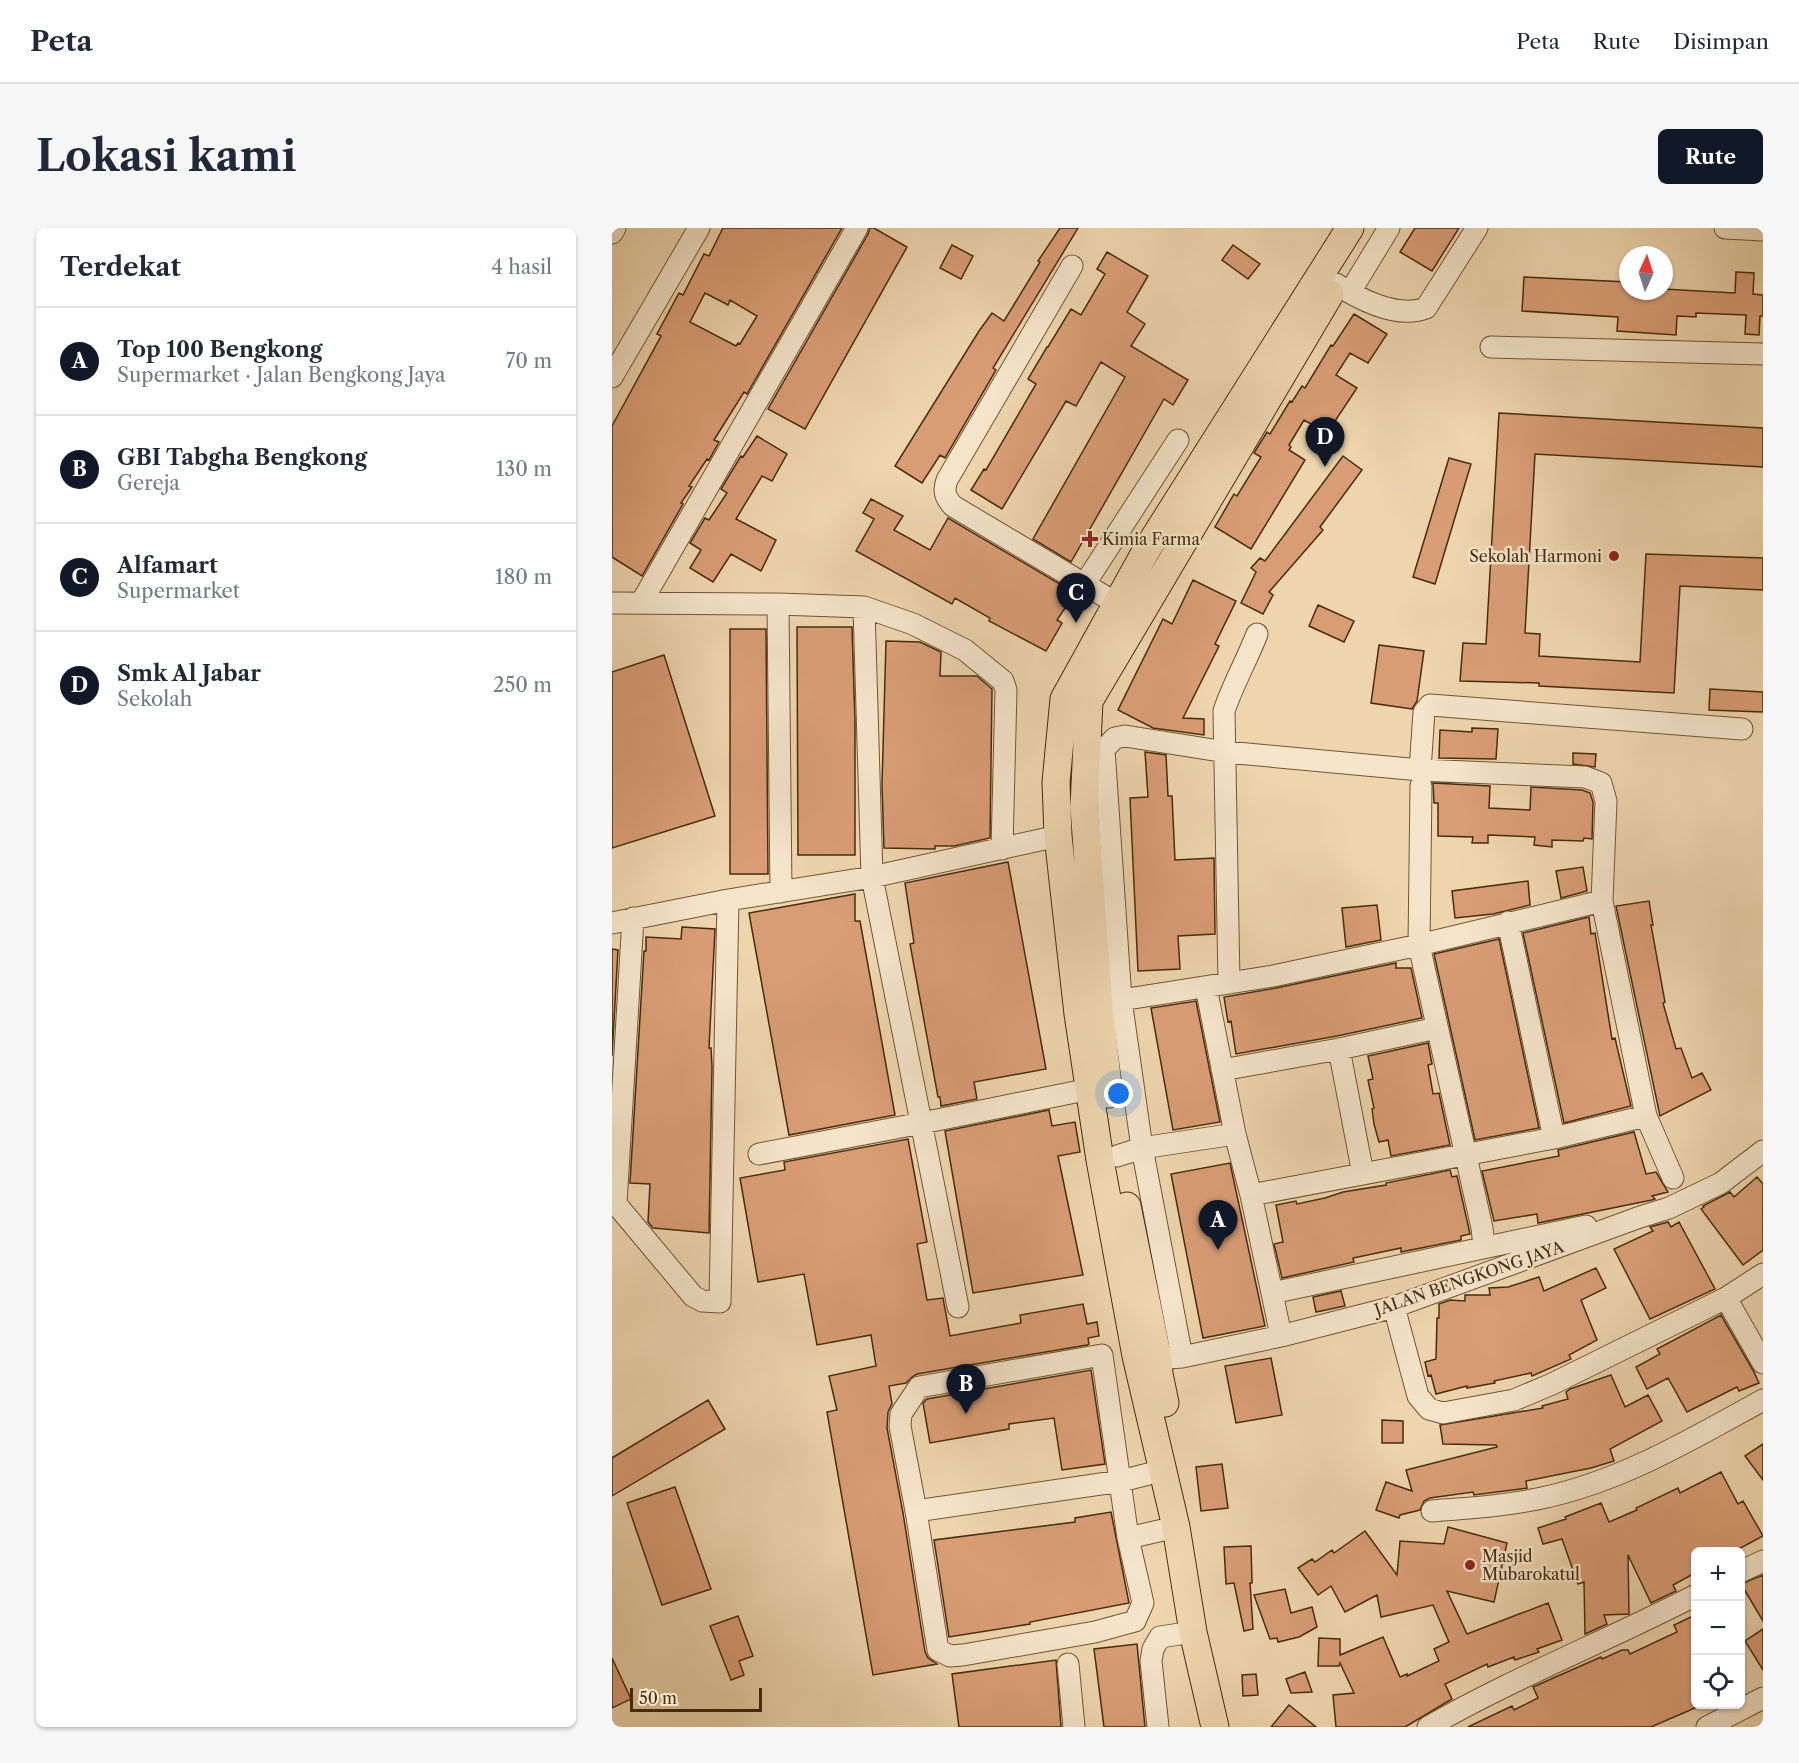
<!DOCTYPE html>
<html lang="id">
<meta charset="utf-8">
<style>
body{margin:0;font-family:"Libre Caslon Text",serif;background:#f6f6f7;color:#1f2937}
.controls{position:absolute;right:18px;bottom:18px;display:grid;overflow:hidden;border-radius:9px;box-shadow:0 2px 4px #0004}
.controls button{width:54px;height:54px;display:grid;place-items:center;padding:0;border:0;border-bottom:2px solid #e0e1e3;background:#fff;color:#1f2937;font:30px sans-serif}
.compass{position:absolute;left:1007px;top:18px;width:54px;height:54px;border-radius:50%;background:#fff;box-shadow:0 2px 4px #0004;rotate:3deg}
.scale{position:absolute;left:18px;bottom:15px;width:132px;box-sizing:border-box;padding-left:6px;border:3px solid #462c0c;border-top:0;font-size:16px;line-height:21px;white-space:nowrap;color:#462c0c;-webkit-text-stroke:4px #f4e4ca;paint-order:stroke}
.you{position:absolute;left:507px;top:866px;width:21px;height:21px;margin:-15px;border:4px solid #fff;border-radius:50%;background:#1a73e8;box-shadow:0 0 0 9px #1a73e833}
.badge{display:grid;place-items:center;width:39px;height:39px;border-radius:50%;background:#111827;color:#fff;font-size:20px;font-weight:700}
.pin{position:absolute;translate:-50% -50px;filter:drop-shadow(0 2px 3px #0008)}
.pin::after{content:'';position:absolute;top:32px;width:21px;height:18px;background:inherit;clip-path:polygon(0 0,100% 0,50% 100%)}
.list{margin:0;padding:0;list-style:none}
h2{display:flex;justify-content:space-between;align-items:center;height:78px;margin:0;padding:0 24px;font-size:26px}
h2 small{font-size:20px;font-weight:400;color:#747a83}
.list li{display:grid;grid-template-columns:39px 1fr auto;gap:18px;align-items:center;box-sizing:border-box;height:108px;padding:0 24px;border-top:2px solid #e0e1e3}
.list b{display:block;font-size:22px;white-space:nowrap}
.list p{margin:0;font-size:20px;white-space:nowrap;color:#747a83}
.list em{font-size:20px;font-style:normal;color:#747a83}
.icon{flex:none;width:33px;height:33px;fill:none;stroke:currentColor;stroke-width:2;stroke-linecap:round;stroke-linejoin:round}
.map{position:relative;flex:none;width:1151px;height:1499px;overflow:hidden;border-radius:9px}
header{display:flex;align-items:center;gap:36px;box-sizing:border-box;height:84px;padding:0 30px;background:#fff;border-bottom:2px solid #e0e1e3}
header strong{font-size:28px}
nav{display:flex;gap:33px;margin-inline-start:auto;font-size:21px}
.intro{display:flex;align-items:center;justify-content:space-between;box-sizing:border-box;height:144px;padding:0 36px}
h1{margin:0;font-size:42px}
.button{padding:15px 27px;border-radius:9px;background:#111827;color:#fff;font-size:21px;font-weight:700}
main{display:flex;gap:36px;padding:0 36px}
aside{flex:1;background:#fff;border-radius:9px;box-shadow:0 2px 4px #0004}
.map>svg:first-child{display:block}
.building{fill:#d99d75;stroke:#462c0c;stroke-width:1.5;fill-rule:evenodd}
.lines{fill:none;stroke-linecap:round;stroke-linejoin:round}
.minor-casing{stroke:#705634;stroke-width:23}
.major-casing{stroke:#462c0c;stroke-width:29}
.minor{stroke:#f4e4ca;stroke-width:21}
.major{stroke:#eed5ad;stroke-width:27}
.poi-dot{fill:#8f2418;stroke:#f4e4ca;stroke-width:2}
.labels{text-anchor:middle;dominant-baseline:central;stroke-width:5;stroke-linejoin:round;paint-order:stroke}
.poi-label{font-size:16px;fill:#462c0c;stroke:#f4e4ca;text-anchor:start}
.street-label{font-size:16px;fill:#462c0c;stroke:#f4e4ca}
</style>
<header>
<strong>Peta</strong>
<nav><a>Peta</a><a>Rute</a><a>Disimpan</a></nav>
</header>
<div class="intro"><h1>Lokasi kami</h1><a class="button">Rute</a></div>
<main>
<aside>
<h2>Terdekat<small>4 hasil</small></h2>
<ul class="list">
<li><span class="badge">A</span><div><b>Top 100 Bengkong</b><p>Supermarket · Jalan Bengkong Jaya</p></div><em>70 m</em></li>
<li><span class="badge">B</span><div><b>GBI Tabgha Bengkong</b><p>Gereja</p></div><em>130 m</em></li>
<li><span class="badge">C</span><div><b>Alfamart</b><p>Supermarket</p></div><em>180 m</em></li>
<li><span class="badge">D</span><div><b>Smk Al Jabar</b><p>Sekolah</p></div><em>250 m</em></li>
</ul>
</aside>
<div class="map">
<svg width="1151" height="1499" viewBox="0 0 1151 1499">
<rect width="100%" height="100%" fill="#eed5ad"/>
<filter id="stains"><feTurbulence type="fractalNoise" baseFrequency=".00333" numOctaves="4"/><feColorMatrix values="0 0 0 0 .2 0 0 0 0 .09 0 0 0 0 .02 0 0 0 .5 -.17"/></filter>
<radialGradient id="worn" r=".72"><stop offset=".6" stop-color="#630" stop-opacity="0"/><stop offset="1" stop-color="#630" stop-opacity=".3"/></radialGradient>
<!-- building -->
<path class="building" d="M111,0H230L135,166L132,164L102,212L107,214L97,232L95,231L77,258L80,259L69,275L71,276L30,348L0,329V198L49,108L45,106L67,65L71,67L92,26L97,28ZM93,65L116,77L118,72L145,88L128,116L126,115L124,118L78,94Z
M258,0H262L295,19L193,201L156,181L256,6Z
M448,0H466L381,140L384,142L333,230L328,227L310,255L283,238L367,103L380,85L392,93L428,34L426,33Z
M803,0H847L820,43L788,24Z
M340,17L361,28L349,51L328,40Z
M621,17L648,36L636,51L610,32Z
M495,24L536,48L515,84L533,96L519,118L576,152L561,177L552,171L459,334L421,311L513,149L489,134L464,178L454,173L390,281L359,262L372,241L374,242L424,156L416,151L435,119H436L459,81L469,87L493,46L485,41Z
M1124,44L1142,45L1141,66L1151,67V88H1148L1147,107L1133,106L1134,87L1084,85V89L1065,88L1064,107L1005,103L1006,89L910,83L912,49L1016,54V63H1052V61L1123,65Z
M742,86L775,106L756,135L738,125L724,147L745,160L715,205L692,192L677,217L679,219L677,222L693,232L639,321L603,299L622,266L625,268L649,229L642,225L655,204L658,206L678,173L680,174L690,158L693,160L719,117L721,118Z
M887,185L1151,200V239L923,226L913,405L928,406L927,428L1028,434L1034,326L1151,330V362L1068,358L1062,465L927,458V455L848,453L851,415L874,416Z
M145,208L175,226L160,253L150,248L124,291L164,312L149,343L119,326L101,354L78,340L89,322L78,315L93,290L97,292L115,265L109,261L129,228L131,229Z
M731,228L750,242L708,299L711,302L657,364L661,367L651,386L629,375L644,344L639,340L648,330L653,333Z
M837,230L859,236L823,356L801,349Z
M259,271L291,288L282,302L318,322L336,290L463,365L445,392L450,395L434,423L377,393L378,390L343,370L340,376L244,323L262,291L251,285Z
M581,352L624,373L603,416L607,418L571,490L592,491V507L541,500L506,482L551,391L560,396Z
M706,377L742,393L732,414L697,398Z
M185,399H240L243,494V627H186Z
M118,401H154L156,646H118Z
M274,413L308,414L329,424L328,448H365L380,461L378,610L342,618H323V621L272,620L270,557Z
M767,417L812,423L805,473L800,481L759,475Z
M52,427L103,588L0,620V444Z
M1098,461L1151,464V484L1097,482Z
M860,500L886,501L884,531L827,530L828,502L860,504Z
M533,524L554,527L556,568H560L563,632L602,630L603,706L566,708L568,741L526,743L518,570L536,569Z
M961,525L984,526L983,539L961,536Z
M821,555L878,558L877,580L918,582L919,559L970,562L978,565L981,574L980,611L972,610L971,613L940,612V619L922,617L923,609L876,607V615H860L861,609L826,608V575H822Z
M396,634L434,841L362,854L365,871L329,878L328,869H326L298,716L302,715L293,655Z
M971,639L975,663L949,670L944,643Z
M916,653L918,677L881,686L843,690L840,663Z
M243,666V693H248L283,887L177,907L137,685Z
M1037,673L1041,697H1039L1053,774L1051,775L1064,821L1069,820L1080,850L1090,845L1099,862L1048,888L1004,678Z
M765,677L769,712L734,719L730,680Z
M977,689L979,706L983,705L1000,811L1003,810L1019,878L952,895L911,705Z
M70,699L103,701L97,820H99L100,839L97,1005L41,1000L36,994L38,956L18,955L32,723H34V709L69,711Z
M887,711L927,900L863,912L822,726Z
M0,721L6,722L0,828Z
M784,735V740H799L810,790L725,808L624,826L619,793L616,794L612,769L664,760Z
M584,773L608,894L561,902L539,780Z
M816,815L820,836L816,837L821,866L827,865L838,917L779,928L776,912L767,914L762,896L760,881L762,880L756,852L761,851L756,828Z
M437,882L440,898L463,894L468,924L446,928L471,1047L361,1065L333,903Z
M1022,904L1034,946L1044,944L1056,964L1040,968L1043,971L1040,972L926,995L925,986L882,993L870,943L947,928L946,922Z
M296,911L315,1014L305,1016L315,1072L331,1070L338,1108L409,1095L408,1087L471,1076L475,1096L485,1094L487,1108L476,1110L477,1116L475,1117L305,1146L300,1149L294,1155L277,1158L280,1176L276,1184L275,1200L291,1285L313,1424L316,1430L325,1436L261,1447L215,1184L225,1182L217,1148L264,1138L259,1107L205,1117L192,1046L146,1054L128,950L173,942L172,934Z
M618,935L653,1098L591,1110L559,946Z
M838,942L840,949L845,948L858,1006L849,1008V1012L789,1024V1020L741,1030L742,1034L670,1050L662,1016L671,1014L664,977L684,973L685,976L713,970L731,964L774,957V955Z
M1145,949L1151,956V1022L1131,1037L1089,981L1092,979L1091,978L1118,964L1122,969Z
M1056,994L1059,999L1067,994L1103,1061L1038,1091L1002,1021L1041,1003L1038,999Z
M984,1040L994,1060L969,1072L985,1112L957,1127L959,1131L920,1148L919,1145L882,1153L883,1155L855,1160V1158L824,1166L819,1147L816,1148L813,1134L824,1131L825,1090H827V1076L838,1072L853,1073V1067H878L877,1060L896,1059L927,1049L932,1063Z
M729,1063L733,1078L704,1084L701,1069Z
M1109,1087L1142,1144L1147,1155L1127,1163L1125,1159L1075,1184L1056,1150L1035,1161L1024,1139L1048,1126L1045,1121Z
M659,1130L670,1187L624,1195L613,1138Z
M479,1142L493,1236L450,1242L442,1190L397,1196V1201L318,1215L311,1175L315,1171Z
M999,1147L1013,1179L1036,1167L1050,1193L998,1221L1002,1233L979,1240L914,1253L915,1260L862,1267L861,1264L818,1270L812,1273L808,1282L788,1287L787,1290L764,1282L774,1254L800,1263L794,1242L885,1219L884,1217L831,1216L828,1197L931,1180L930,1178L956,1171L954,1164L958,1161Z
M96,1172L113,1201L0,1268V1230Z
M770,1192L791,1193V1215H770Z
M1151,1216V1252L1133,1228Z
M610,1236L616,1280L589,1283L584,1239Z
M1109,1244L1126,1276L1131,1273L1151,1308L1123,1323H1083V1345L1061,1357L1064,1363L1039,1375L1016,1327L1017,1386L992,1387L995,1396L973,1406L972,1354L966,1356L950,1311L931,1316L926,1300L954,1291L953,1289L989,1275L997,1294L1025,1282L1024,1280L1066,1260L1068,1265Z
M63,1259L99,1361L50,1377L15,1275Z
M499,1284L517,1375L418,1394V1396L337,1409L322,1312L463,1294V1290Z
M836,1299L895,1315L882,1374L835,1363L855,1406L936,1375L950,1412L925,1421L927,1424L903,1432L902,1429L876,1439L875,1436L833,1456L840,1471L793,1499H724L721,1467L742,1465L728,1435L727,1438H706L707,1410L728,1411V1427L771,1409L788,1449L795,1446V1448L827,1433L822,1421L837,1414L821,1377L769,1389L765,1367L733,1384L719,1358L706,1367L686,1340L700,1331L703,1334L720,1322L722,1325L753,1303L785,1347L788,1313L832,1316Z
M639,1318L640,1355H638L641,1401L632,1403L622,1355L614,1356L612,1319Z
M1151,1347V1393L1129,1356Z
M673,1361L679,1385L700,1379L705,1399L687,1409L666,1414L665,1410L658,1411L642,1367Z
M1083,1387V1480L1039,1499H856L900,1478L902,1482L926,1470L921,1459L989,1429L990,1431L1010,1422H1016L1018,1426L1065,1404L1062,1397Z
M126,1388L141,1428L127,1433L132,1447L119,1452L98,1398Z
M1151,1401V1442L1133,1413Z
M525,1416L533,1499H492L482,1421Z
M0,1430L19,1471L0,1480Z
M444,1432L449,1499H347L340,1446Z
M693,1444L700,1464L679,1465L674,1451Z
M644,1446L646,1467L631,1468L630,1447Z
M677,1477L704,1499H659Z"/>
<g class="lines">
<!-- minor casing -->
<g class="minor-casing">
<path id="minor" d="M1113,0L1151,2
M0,5L3,0
M460,38L335,252C331,263 333,269 341,278L504,375
M724,56C747,71 785,91 814,80L865,0
M738,64L777,0
M879,119L1151,126
M0,149L87,0
M472,357L566,212
M0,375L166,376L252,379L301,396L353,422L391,453L394,462L390,621
M29,375L245,0
M166,376L169,664
M252,379L260,649L346,1079
M808,542L812,484L818,477L1130,501
M809,558L807,717L870,1000L872,1018
M21,690L4,976L81,1068L90,1073L108,1074L116,672
M896,694L942,910
M0,695L116,672L260,649L446,608
M617,754L612,483C621,456 635,432 645,406
M594,759L623,906L639,967L660,1065
M496,776L509,772L661,748L807,717L990,673
M727,821L751,946
M610,842L727,821L825,800
M147,926L310,895L478,861
M505,928L530,920L623,906
M639,967L942,910L1034,888
M1114,1070L1151,1135
M782,1079L806,1168L817,1181L831,1185L902,1172L940,1156L1114,1070L1151,1046
M669,1108L660,1065L974,998
M490,1127L516,1310L531,1375L523,1393L483,1404L351,1427L338,1428L326,1422L304,1283L288,1198L289,1186L307,1159Z
M570,1129L530,920L509,772L492,521L503,510L513,508L614,524L808,542L973,549L989,555L994,573L990,673L1034,888L1061,950
M556,1130L570,1129L669,1108L782,1079L1028,989L1057,980L1109,955L1151,923
M304,1283L509,1253L552,1242
M820,1283C857,1280 893,1278 930,1270C1010,1253 1080,1211 1151,1172
M516,1310L564,1299
M1128,1344L1151,1333
M456,1436L462,1499
M546,1499L539,1433L541,1421L548,1409L581,1404
M816,1499C903,1449 995,1413 1084,1367
M1095,1499L1151,1470"/>
</g>
<!-- major casing -->
<g class="major-casing">
<path id="major" d="M497,866L487,779L472,579L477,473L718,66
M515,978L546,1131L547,1146L553,1175
M603,1499L581,1404L564,1299L524,1128L488,932L466,786L446,608L444,554L452,471L535,321L738,0"/>
</g>
<!-- minor -->
<use href="#minor" class="minor"/>
<!-- major -->
<use href="#major" class="major"/>
</g>
<!-- markers -->
<g class="poi-dot">
<path d="M475 302h6v6h6v6h-6v6h-6v-6h-6v-6h6z"/>
<circle cx="1002" cy="328" r="6"/>
<circle cx="858" cy="1337" r="6"/>
</g>
<g class="labels">
<!-- poi labels -->
<g class="poi-label">
<text x="490" y="311">Kimia Farma</text>
<text x="990" y="328" text-anchor="end">Sekolah Harmoni</text>
<text x="870" y="1328">Masjid<tspan x="870" dy="18">Mubarokatul</tspan></text>
</g>
<!-- street labels -->
<g class="street-label">
<text transform="translate(857 1050) rotate(-19)">JALAN BENGKONG JAYA</text>
</g>
</g>
<rect width="100%" height="100%" filter="url(#stains)"/>
<rect width="100%" height="100%" fill="url(#worn)"/>
</svg>
<div class="controls">
<button>+</button>
<button>−</button>
<button><svg class="icon" aria-label="locate" viewBox="0 0 24 24"><circle cx="12" cy="12" r="6"/><path d="M12 2v4M12 18v4M2 12h4M18 12h4"/></svg></button>
</div>
<svg class="compass" viewBox="-18 -18 36 36"><path d="M0-13l5 13h-10z" fill="#e53935"/><path d="M0 13l5-13h-10z" fill="#747a83"/></svg>
<div class="scale">50 m</div>
<div class="you"></div>
<div class="pin badge" style="left:606px;top:1022px">A</div>
<div class="pin badge" style="left:354px;top:1186px">B</div>
<div class="pin badge" style="left:464px;top:395px">C</div>
<div class="pin badge" style="left:713px;top:239px">D</div>
</div>
</main>
